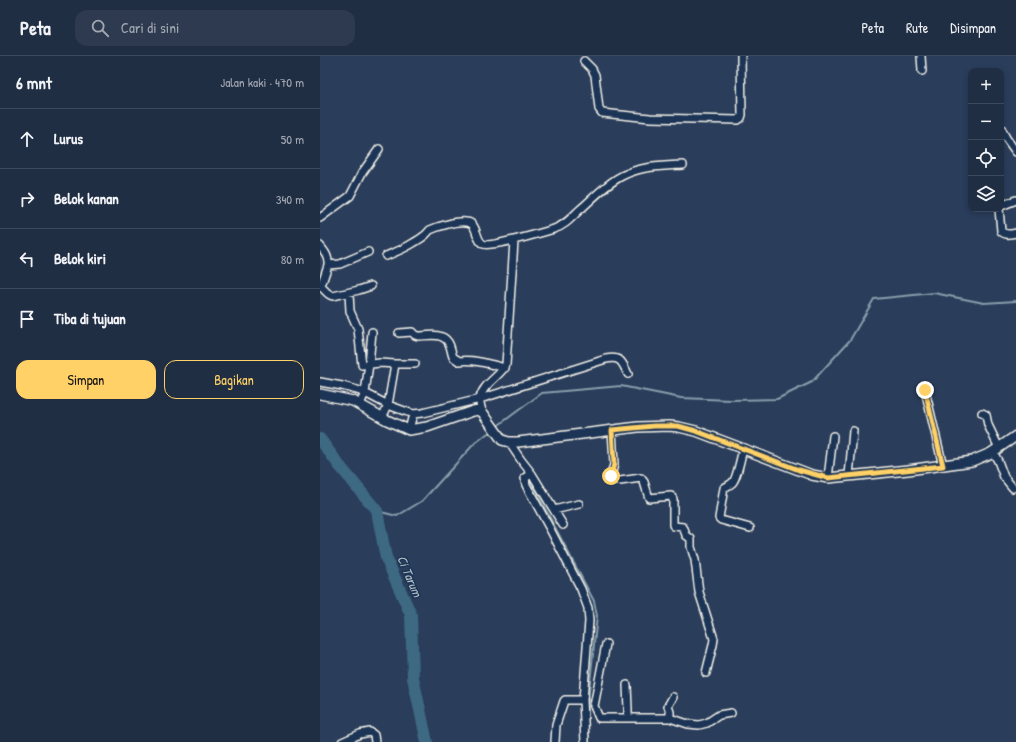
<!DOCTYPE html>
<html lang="id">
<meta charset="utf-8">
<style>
body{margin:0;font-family:"Patrick Hand",sans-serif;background:#2d3a4f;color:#f1f3f6}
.controls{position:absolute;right:12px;top:12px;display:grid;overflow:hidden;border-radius:8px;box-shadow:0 2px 6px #0003}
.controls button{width:36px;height:36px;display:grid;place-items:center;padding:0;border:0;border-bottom:1px solid #3d4a5d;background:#202e44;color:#f1f3f6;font:20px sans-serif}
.stop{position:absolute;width:12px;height:12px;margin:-9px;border:3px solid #ffd166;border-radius:50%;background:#fff}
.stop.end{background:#ffd166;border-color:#fff;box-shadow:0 1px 4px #0008}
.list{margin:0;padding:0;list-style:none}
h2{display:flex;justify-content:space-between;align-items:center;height:52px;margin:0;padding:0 16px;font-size:17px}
h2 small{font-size:13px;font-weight:400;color:#a2a8b2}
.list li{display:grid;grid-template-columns:26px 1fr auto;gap:12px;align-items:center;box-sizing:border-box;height:60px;padding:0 16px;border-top:1px solid #3d4a5d}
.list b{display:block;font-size:15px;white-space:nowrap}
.list em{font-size:13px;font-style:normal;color:#a2a8b2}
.actions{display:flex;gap:8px;padding:12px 16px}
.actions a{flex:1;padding:9px 0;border:1px solid #ffd166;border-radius:12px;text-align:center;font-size:14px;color:#ffd166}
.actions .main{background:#ffd166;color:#111}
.icon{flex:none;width:22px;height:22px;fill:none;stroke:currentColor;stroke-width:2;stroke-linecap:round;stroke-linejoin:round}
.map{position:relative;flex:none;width:696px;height:686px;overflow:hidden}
header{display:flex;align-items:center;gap:24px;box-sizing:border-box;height:56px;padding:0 20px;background:#202e44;border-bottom:1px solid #3d4a5d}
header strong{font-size:19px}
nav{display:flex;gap:22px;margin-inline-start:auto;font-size:14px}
.search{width:280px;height:36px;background:#2d3a4f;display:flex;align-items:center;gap:10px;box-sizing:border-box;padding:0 14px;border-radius:12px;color:#a2a8b2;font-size:15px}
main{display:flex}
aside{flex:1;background:#202e44}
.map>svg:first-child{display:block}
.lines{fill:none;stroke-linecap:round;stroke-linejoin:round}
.stream{stroke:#879fab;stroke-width:2}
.river{stroke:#3e6982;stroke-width:12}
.minor-casing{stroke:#f4f1e8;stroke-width:10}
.major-casing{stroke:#f4f1e8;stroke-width:12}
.minor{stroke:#1d3557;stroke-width:7}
.major{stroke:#1d3557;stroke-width:9}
.route{stroke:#ffd166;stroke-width:5}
.labels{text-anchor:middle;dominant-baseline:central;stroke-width:3;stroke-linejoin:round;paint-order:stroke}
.water-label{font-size:13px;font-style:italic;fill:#b4c1c4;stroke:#1d3557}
</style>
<header>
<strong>Peta</strong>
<div class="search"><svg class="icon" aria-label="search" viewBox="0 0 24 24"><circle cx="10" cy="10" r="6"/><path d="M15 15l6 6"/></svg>Cari di sini</div>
<nav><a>Peta</a><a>Rute</a><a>Disimpan</a></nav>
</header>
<main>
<aside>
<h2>6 mnt<small>Jalan kaki · 470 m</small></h2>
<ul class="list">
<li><svg class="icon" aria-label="ahead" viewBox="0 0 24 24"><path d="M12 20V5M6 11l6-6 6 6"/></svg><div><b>Lurus</b></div><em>50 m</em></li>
<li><svg class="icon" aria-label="right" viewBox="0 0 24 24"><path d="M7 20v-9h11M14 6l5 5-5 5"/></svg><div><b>Belok kanan</b></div><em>340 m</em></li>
<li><svg class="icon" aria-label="left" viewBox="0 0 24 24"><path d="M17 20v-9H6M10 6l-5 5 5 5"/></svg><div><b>Belok kiri</b></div><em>80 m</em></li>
<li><svg class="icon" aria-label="arrive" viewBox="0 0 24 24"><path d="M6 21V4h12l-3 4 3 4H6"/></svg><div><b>Tiba di tujuan</b></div></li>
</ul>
<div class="actions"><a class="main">Simpan</a><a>Bagikan</a></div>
</aside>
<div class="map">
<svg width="696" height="686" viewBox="0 0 696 686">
<rect width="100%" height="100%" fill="#2a3d5b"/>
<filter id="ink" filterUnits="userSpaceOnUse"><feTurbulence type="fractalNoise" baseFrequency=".025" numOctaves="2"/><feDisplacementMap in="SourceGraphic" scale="8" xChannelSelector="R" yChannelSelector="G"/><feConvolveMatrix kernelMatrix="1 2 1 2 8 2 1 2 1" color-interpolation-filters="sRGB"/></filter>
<g filter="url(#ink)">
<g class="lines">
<!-- stream -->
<path class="stream" d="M176,371L222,337L301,330L361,342L411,344L457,343L492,326L530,284L554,243L614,237L664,247L696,245
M209,422L274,545L277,560L269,636L267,667
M57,455L77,460L102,445L154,388L172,374
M268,671L269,686"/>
<!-- river -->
<path class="river" d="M0,383L19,409L57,455L66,502L91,559L93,622L107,686"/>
<!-- minor casing -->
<g class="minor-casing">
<path id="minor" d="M601,0L602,15
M264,5L272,13L275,19L279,53L282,57L330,62L418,64L421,62L422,59L421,0
M681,72L686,82L696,96
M681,150L696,144
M679,153L681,175C685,180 691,178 696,177
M0,162L30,140L42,117L59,93
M0,190C5,196 9,201 8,209L1,230
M66,200C73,197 81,194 88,190C93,187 99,184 104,180C106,179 108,176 110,174C119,170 136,165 146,166C158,166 155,184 163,188C170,192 224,176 234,173C247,169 253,159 263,151C275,140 291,124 306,118C324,110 344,110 363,109
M8,209L20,208L48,196
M0,230C5,233 7,239 13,240L39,234L51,230
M29,237L30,255L38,273L42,309L60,307L75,308
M79,277L92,276L95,279L98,280C107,280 122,276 128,286C131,290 131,296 133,301L139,305C154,303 170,308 185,312
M0,326L22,330L37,334L45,337L68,349L93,358L102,357L160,343L286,303C301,300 302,306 308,318
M605,334L623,410
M40,348L45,337L49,308L52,276
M162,355C161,351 159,346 160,342C163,328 179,321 186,309L194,185
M662,357L666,359L668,369L679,392
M62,362L68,349L75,308H95
M89,374L93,358
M292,374L294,408L291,420L292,425H300L321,422L324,426L329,442L351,440L353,443V469L354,470L363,471L366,479L371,483V491L375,504L379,536L394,583L393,589L386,617
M189,386L201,404L212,418L205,422L206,429L230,473L261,533L268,552L269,565L263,644L265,686
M423,393C421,400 417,423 412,427C410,429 407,430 404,432L399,462L401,464L430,472
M673,396L678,405L684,421L693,432
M212,418L243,469
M529,420L533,375
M508,422L513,380
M234,454L259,448
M286,588L274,650L279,662H350L368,668L379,669L387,667L399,659L411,657
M307,629L308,653V662
M350,662V656L348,650L353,641
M22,686L40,678L50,676L54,679L55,686
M235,686L236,669L244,645L245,644H263"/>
</g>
<!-- major casing -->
<g class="major-casing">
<path id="major" d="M0,338L33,345L67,364L89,374L107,371L153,355L159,354L163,357L182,384L189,386H198L318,371L349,370L359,371L376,375L479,414L492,419L508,422L588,414L652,405L671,397L696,380"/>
</g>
<!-- minor -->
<use href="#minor" class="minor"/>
<!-- major -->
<use href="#major" class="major"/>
</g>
</g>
<g class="lines" filter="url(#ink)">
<!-- route -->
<path class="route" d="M291,420L294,408L292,374L334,370H358L376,375L479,414L508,422L623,410L605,334"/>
</g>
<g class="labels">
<!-- water labels -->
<g class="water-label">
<text transform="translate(90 520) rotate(67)">Ci Tarum</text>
</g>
</g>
</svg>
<div class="controls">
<button>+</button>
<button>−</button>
<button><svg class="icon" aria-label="locate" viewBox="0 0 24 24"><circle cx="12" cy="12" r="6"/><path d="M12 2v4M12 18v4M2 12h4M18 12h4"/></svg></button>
<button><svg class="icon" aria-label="layers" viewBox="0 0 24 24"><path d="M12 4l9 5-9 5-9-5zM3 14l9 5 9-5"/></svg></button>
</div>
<div class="stop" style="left:291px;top:420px"></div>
<div class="stop end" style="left:605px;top:334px"></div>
</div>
</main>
